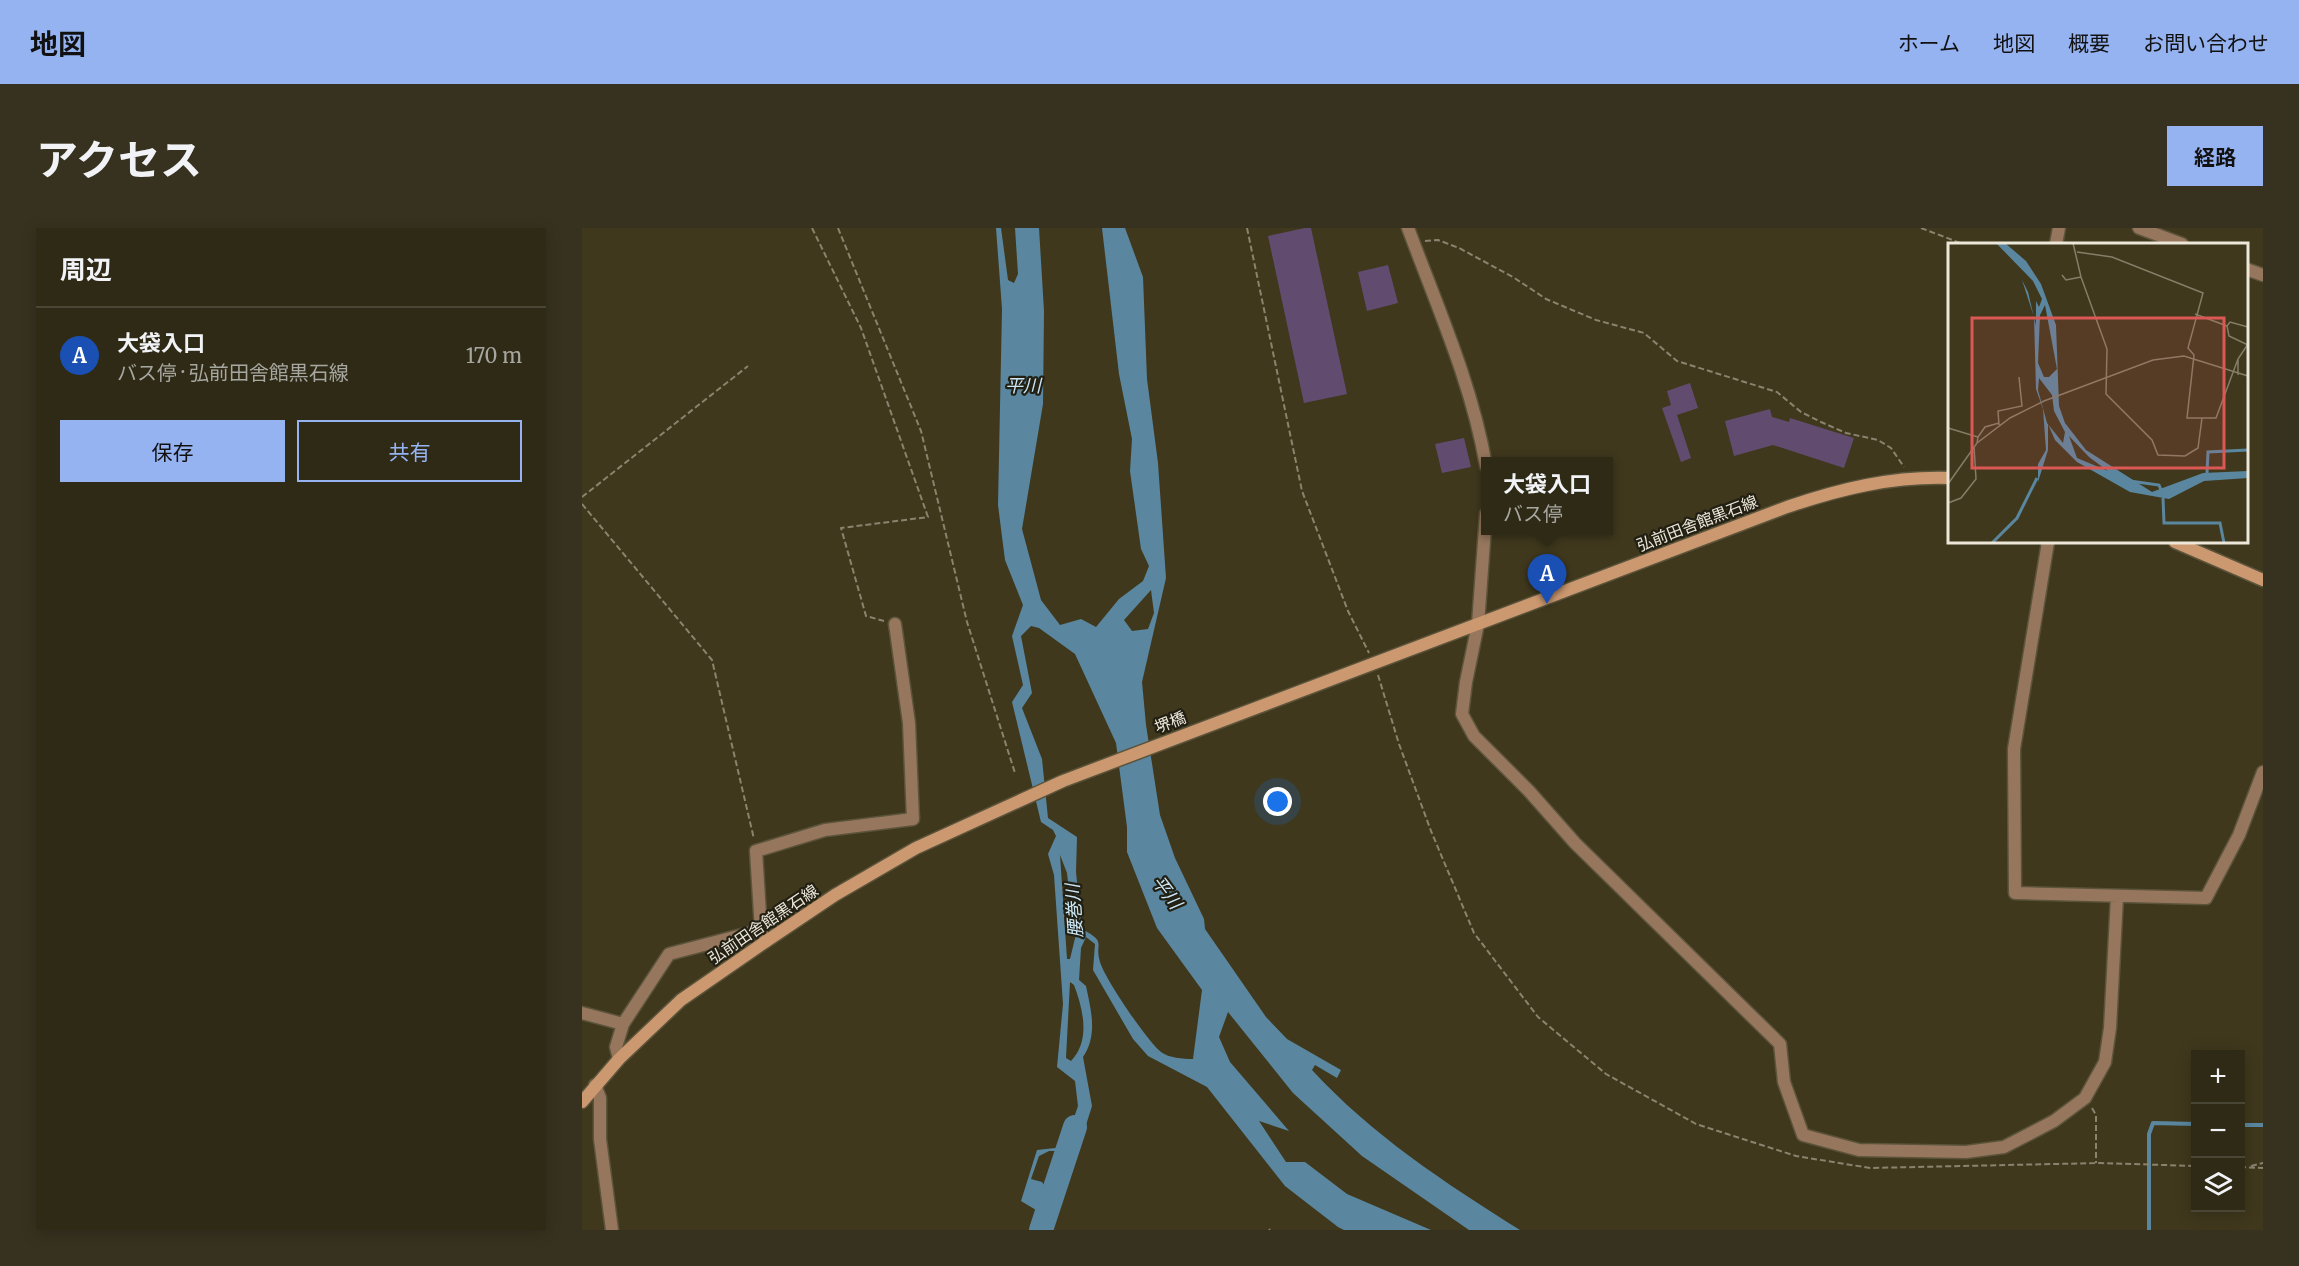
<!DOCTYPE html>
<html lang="ja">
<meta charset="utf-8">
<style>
body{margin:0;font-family:Merriweather,"Noto Sans JP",serif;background:#37321f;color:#f1f3f6}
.controls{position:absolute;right:18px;bottom:18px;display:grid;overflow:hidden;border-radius:0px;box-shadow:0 3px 15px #0003}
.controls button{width:54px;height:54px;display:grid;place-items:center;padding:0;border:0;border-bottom:2px solid #4a4635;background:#2f2a16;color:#f1f3f6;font:30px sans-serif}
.you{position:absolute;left:696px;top:574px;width:21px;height:21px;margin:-15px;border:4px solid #fff;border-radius:50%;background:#1a73e8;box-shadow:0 0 0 9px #1a73e833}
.badge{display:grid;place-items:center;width:39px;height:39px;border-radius:50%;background:#95b2f1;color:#fff;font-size:20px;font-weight:700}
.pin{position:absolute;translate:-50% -50px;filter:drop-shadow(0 2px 3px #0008)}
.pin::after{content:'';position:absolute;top:32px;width:21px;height:18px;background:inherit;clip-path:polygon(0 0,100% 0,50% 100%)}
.popup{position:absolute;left:899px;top:229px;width:132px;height:78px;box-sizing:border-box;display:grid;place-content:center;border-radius:0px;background:#2f2a16;filter:drop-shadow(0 2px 4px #0005);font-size:20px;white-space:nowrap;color:#a7a7a1}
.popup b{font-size:22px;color:#f1f3f6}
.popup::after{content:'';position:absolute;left:50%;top:100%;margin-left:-12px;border:12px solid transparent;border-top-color:#2f2a16}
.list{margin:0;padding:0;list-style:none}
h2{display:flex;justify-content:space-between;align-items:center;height:78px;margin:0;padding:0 24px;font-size:26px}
h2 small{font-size:20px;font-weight:400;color:#a7a7a1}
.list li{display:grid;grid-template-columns:39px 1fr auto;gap:18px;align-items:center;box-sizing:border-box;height:96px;padding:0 24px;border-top:2px solid #4a4635}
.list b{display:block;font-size:22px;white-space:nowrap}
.list p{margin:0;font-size:20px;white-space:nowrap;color:#a7a7a1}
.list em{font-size:20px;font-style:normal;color:#a7a7a1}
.actions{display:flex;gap:12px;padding:18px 24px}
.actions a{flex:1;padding:14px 0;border:2px solid #95b2f1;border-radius:0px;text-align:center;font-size:21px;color:#95b2f1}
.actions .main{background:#95b2f1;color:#111}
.icon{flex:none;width:33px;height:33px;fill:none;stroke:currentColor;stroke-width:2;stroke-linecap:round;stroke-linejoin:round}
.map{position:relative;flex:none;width:1681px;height:1002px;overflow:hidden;border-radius:0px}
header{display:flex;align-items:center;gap:36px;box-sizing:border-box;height:84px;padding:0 30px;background:#95b2f1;color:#111}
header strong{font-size:28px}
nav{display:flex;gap:33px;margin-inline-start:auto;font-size:21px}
.intro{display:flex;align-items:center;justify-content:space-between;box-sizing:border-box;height:144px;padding:0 36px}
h1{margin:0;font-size:42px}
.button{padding:15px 27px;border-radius:0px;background:#95b2f1;color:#111;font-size:21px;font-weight:700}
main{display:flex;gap:36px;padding:0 36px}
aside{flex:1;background:#2f2a16;border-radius:0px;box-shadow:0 3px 15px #0003}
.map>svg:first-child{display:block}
.water{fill:#5a879f;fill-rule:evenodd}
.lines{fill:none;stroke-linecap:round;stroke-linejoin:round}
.stream{stroke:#5a879f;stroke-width:4}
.river{stroke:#5a879f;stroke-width:24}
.building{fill:#614c70}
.minor-casing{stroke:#5b543b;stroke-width:15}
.tertiary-casing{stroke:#5b543b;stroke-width:15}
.secondary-casing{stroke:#5b543b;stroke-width:15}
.path{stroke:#8a836e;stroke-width:2;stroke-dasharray:6 3;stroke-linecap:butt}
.minor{stroke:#96765d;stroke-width:12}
.tertiary{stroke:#96765d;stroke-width:12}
.secondary{stroke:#cb986f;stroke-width:12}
.labels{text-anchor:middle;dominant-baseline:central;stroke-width:4.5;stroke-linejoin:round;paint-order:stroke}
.street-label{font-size:16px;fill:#ece7d8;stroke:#221f13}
.water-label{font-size:18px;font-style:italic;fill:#cbe7f7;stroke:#221f13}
.inset-river{fill:none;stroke:#5a879f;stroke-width:3}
.inset-road{fill:none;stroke:#847e68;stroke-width:1.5}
.view{fill:#dc5854;fill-opacity:0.15;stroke:#dc5854;stroke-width:3}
.inset-edge{fill:none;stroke:#ece7d8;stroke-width:3}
</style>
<header>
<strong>地図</strong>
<nav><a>ホーム</a><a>地図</a><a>概要</a><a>お問い合わせ</a></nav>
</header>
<div class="intro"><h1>アクセス</h1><a class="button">経路</a></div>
<main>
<aside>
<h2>周辺<small></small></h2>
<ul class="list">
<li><span class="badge" style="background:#1a4fb4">A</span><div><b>大袋入口</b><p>バス停 · 弘前田舎館黒石線</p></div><em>170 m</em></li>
</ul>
<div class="actions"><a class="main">保存</a><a>共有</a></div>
</aside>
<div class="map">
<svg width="1681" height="1002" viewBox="0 0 1681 1002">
<rect width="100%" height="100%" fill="#3f381d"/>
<!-- water -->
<path class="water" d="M414,0H419L426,52L432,55L436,46L433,0H457L462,83L461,176L440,301L459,372L478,397L499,391L514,399L537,371L561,353L567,338L559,321L548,243L550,211L537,146L520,0H543L561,49L565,151L576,235L584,350L560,454L564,497L578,587L593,630L622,691L623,701L684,789L705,811L759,842L755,850L733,837L730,842C790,907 863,955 938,1002H887L780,928L711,865L646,784L637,809L648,834L707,903L677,893L704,934H723L765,966L849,1002H762L756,999L703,958L625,859L566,828L551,811L511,742L513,716L504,709L499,720L497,752L504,758C509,782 516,807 501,829L510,878L471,1002H454L459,985L439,973L455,922L482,919L496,878L493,853L475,839L481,776L472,647L466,626L474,608L471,602L459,594L430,474L441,457L430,408L441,377L423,332L416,277L420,81ZM569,362L572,385L566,401L550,403L542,392ZM449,398L457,400L493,426L534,515L545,599V624L575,700L620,762L611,831C601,831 587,830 579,824C565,813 523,751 518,734C512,714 526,715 500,701L494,644L495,609L466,590L460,531L440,480L450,465L439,408ZM478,627L485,645L489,680L495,702L488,731H485ZM488,754L492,757C501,781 509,812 489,833L484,830ZM467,923H480L485,933L477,961L467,965L460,954L449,951L457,928Z"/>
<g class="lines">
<!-- stream -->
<path class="stream" d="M1658,897H1681
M1567,1002V906L1571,895L1614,896"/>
<!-- river -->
<path class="river" d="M459,1002L493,899"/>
</g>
<!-- building -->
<path class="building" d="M723,0H729L765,166L722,175L686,8Z
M806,37L816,75L785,83L776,44Z
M1108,155L1116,180L1095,187L1109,230L1099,234L1080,180L1089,177L1085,163Z
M1188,181L1190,189L1207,194L1208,190L1272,210L1262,240L1191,217L1152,228L1143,193Z
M882,210L889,239L860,245L853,216Z"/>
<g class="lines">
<!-- minor casing -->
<g class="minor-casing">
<path id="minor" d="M1557,0L1600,16
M1474,16L1477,0
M1664,41L1681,47
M1466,314L1432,521L1433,665L1624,670L1657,607L1681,544
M896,396L884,454L880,486L892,508L947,563L993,615L1198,816L1202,854L1221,907L1277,922L1384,924L1422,919L1472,893L1503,870L1523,834L1528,800L1535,669
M183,714L179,702L174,623L243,602L331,591L327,495L313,396
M0,785L41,796L34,819L37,831
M41,796L87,726L179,702
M13,857L18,870V911L30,1002"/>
</g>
<!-- tertiary casing -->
<g class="tertiary-casing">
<path id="tertiary" d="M826,0C855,78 890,156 904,238
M896,396L904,286"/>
</g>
<!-- secondary casing -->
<g class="secondary-casing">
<path id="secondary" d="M1593,314L1681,352
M0,874L37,831L99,772L183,714L253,667L334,620L481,553L1205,279C1258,261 1310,248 1368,250"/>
</g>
<!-- path -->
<path class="path" d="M230,0L279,100L346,289L259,300L284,388L302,393
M256,0L339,203L385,394L433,545
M665,0L720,263L766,383L787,425
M1339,0L1381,16
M843,13L856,12L877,20L931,49L964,71L1014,92L1062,105L1095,133L1195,164L1219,184L1239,194L1264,205L1296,212L1309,220L1322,239
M0,269L166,138
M0,276L130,432L172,611
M796,447L817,516L849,603L892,705L956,789L1024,846L1114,896L1214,928L1288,940L1518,935L1614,938
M1510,880L1514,887V935
M1669,938L1681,935
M1658,939L1681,940
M687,1001L688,1002"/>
<!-- minor -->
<use href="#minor" class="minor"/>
<!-- tertiary -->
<use href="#tertiary" class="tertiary"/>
<!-- secondary -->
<use href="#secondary" class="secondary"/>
</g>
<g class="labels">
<!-- street labels -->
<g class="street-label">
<text transform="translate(1115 295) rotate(-21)">弘前田舎館黒石線</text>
<text transform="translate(588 494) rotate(-21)">堺橋</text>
<text transform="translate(181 696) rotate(-34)">弘前田舎館黒石線</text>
</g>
<!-- water labels -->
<g class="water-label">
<text x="441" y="157">平川</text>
<text transform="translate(585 664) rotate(53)">平川</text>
<text transform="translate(492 683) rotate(-94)">腰巻川</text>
</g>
</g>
<!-- overview -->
<g transform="translate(1366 15)">
<rect width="300" height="300" fill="#3f381d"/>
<path d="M48,0H57L78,18L93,41L108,82L111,163L117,180L138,207L204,249L255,230L300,228V235L256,238L221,256L182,249L129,219L107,197L100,181V207L90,239V221L98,207L95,166L88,146L86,74L74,37L80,49L88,83V58L91,64L94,56L85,38ZM97,62L109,126L101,134H96L90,120L92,72ZM91,135L104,152L106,168L117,189L115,200L99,180L90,147ZM121,193L141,214L160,228L129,215Z" fill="#5a879f" fill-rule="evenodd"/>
<path class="inset-river" d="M259,230L260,209L300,207M182,238L211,242L215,252M215,255L216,280H272L276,300M44,300L69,275L89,235"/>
<path class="inset-road" d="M125,0L133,34L159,106L158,151L204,197L210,212L237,213L250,205L254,175M129,9L164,14L255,50L240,105L246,112L239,175H268L290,116M114,32L118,37L133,34M247,71L279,83L282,79L300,84M279,83L281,93L300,102M290,132V116L300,101M51,182L50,168L74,163L71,134M0,185L30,194L29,200M30,194L37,184L51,180M0,241L29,200L62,175L96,158L205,117L236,113L300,133M0,260L13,255L28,236L26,203"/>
<path class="view" d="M24,75H276V225H24Z"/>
<rect width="300" height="300" class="inset-edge"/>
</g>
</svg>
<div class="controls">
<button>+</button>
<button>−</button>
<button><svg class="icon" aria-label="layers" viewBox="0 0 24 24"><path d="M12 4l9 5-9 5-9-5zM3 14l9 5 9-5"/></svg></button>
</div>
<div class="you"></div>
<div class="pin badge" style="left:965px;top:376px;background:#1a4fb4">A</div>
<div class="popup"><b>大袋入口</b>バス停</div>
</div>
</main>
